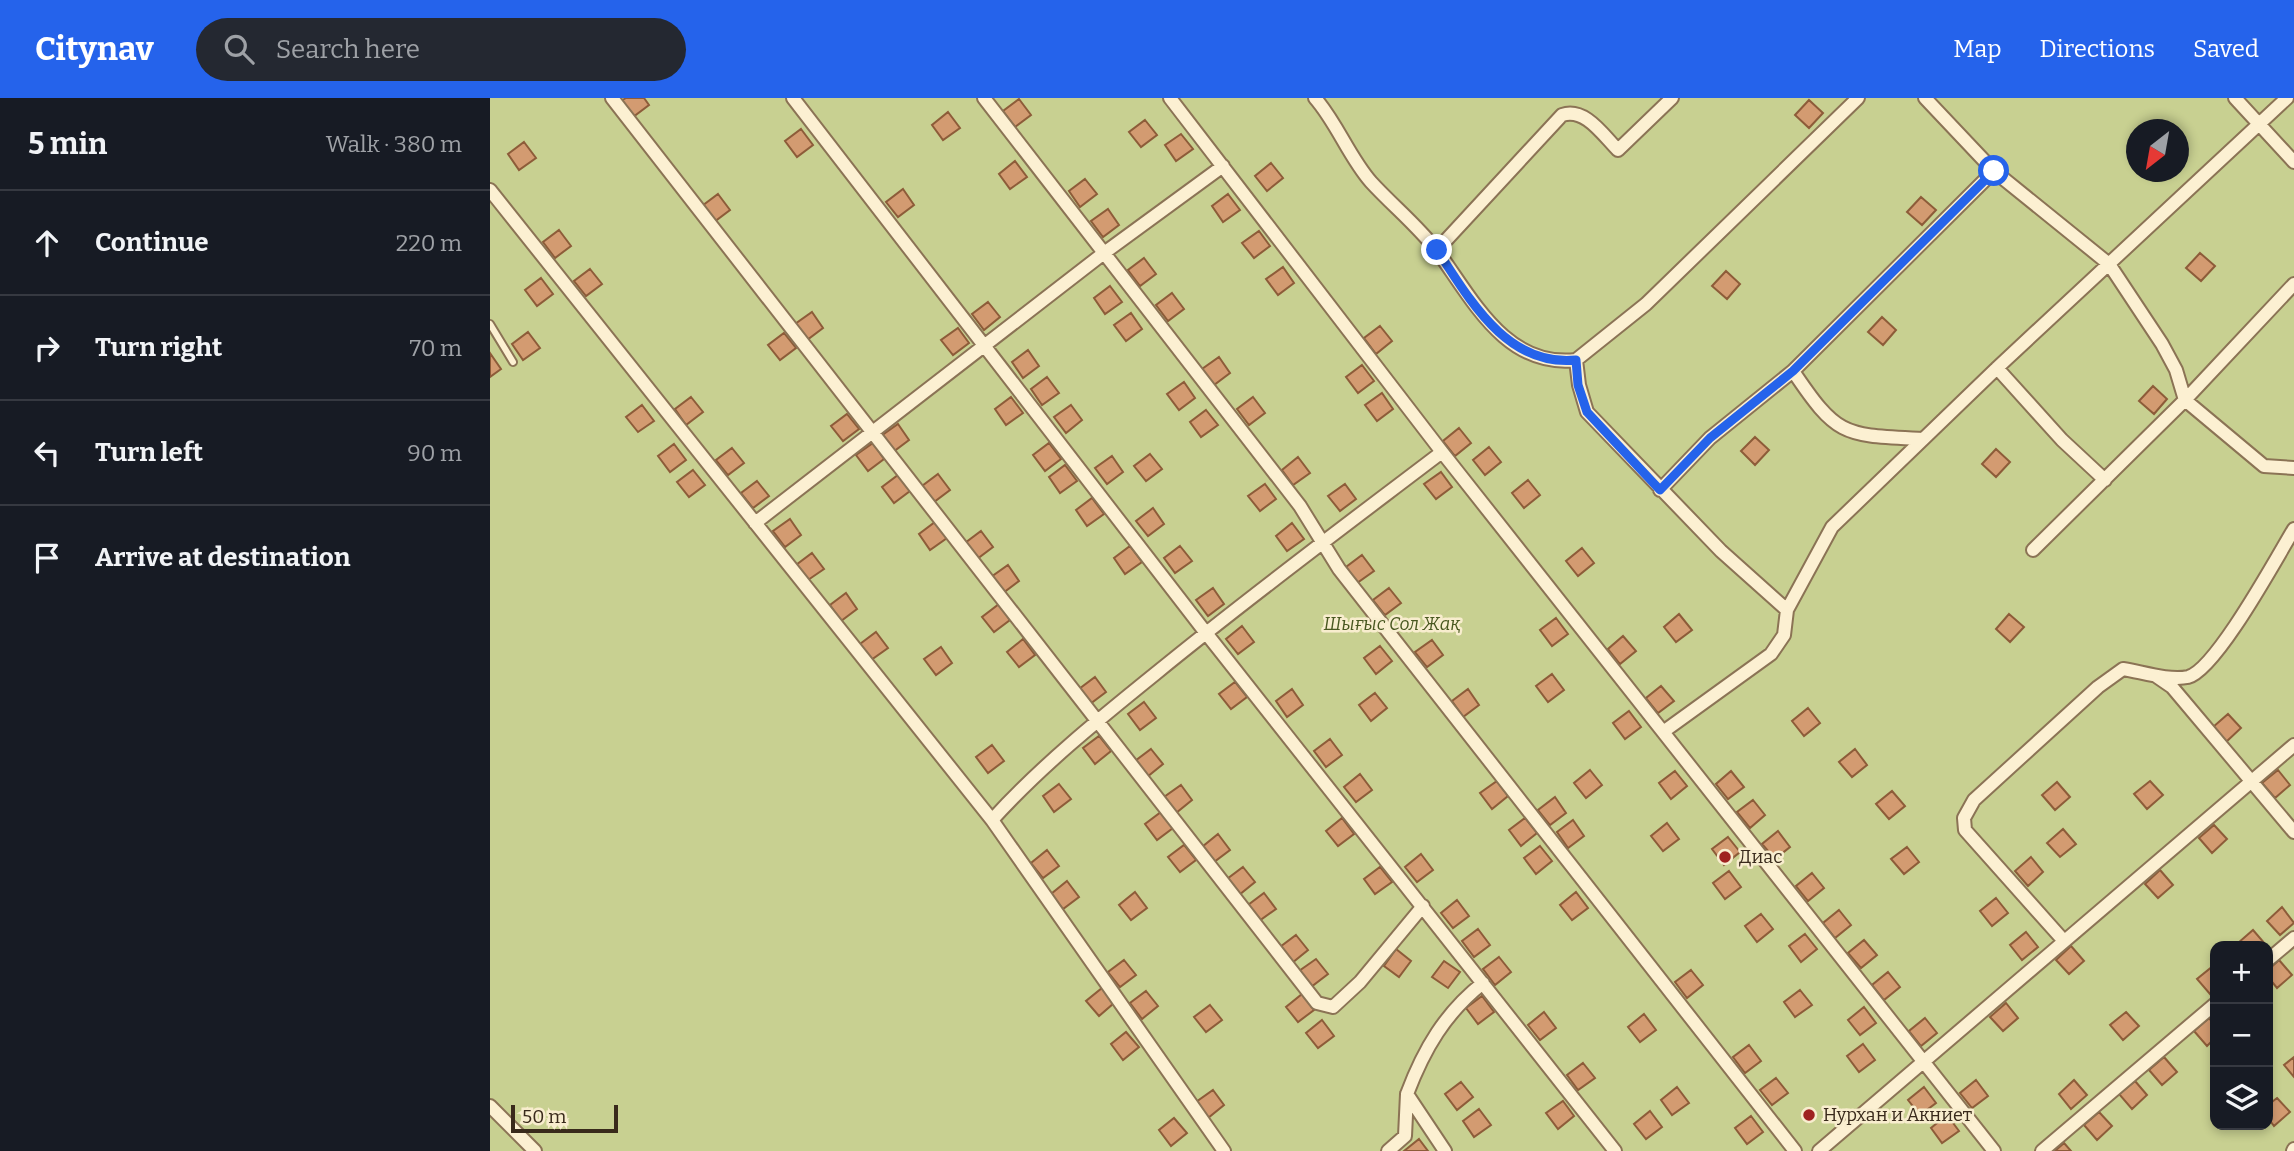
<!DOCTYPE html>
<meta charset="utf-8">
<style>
body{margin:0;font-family:Bitter,serif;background:#242831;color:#f1f3f6}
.controls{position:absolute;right:21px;bottom:21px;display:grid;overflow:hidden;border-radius:14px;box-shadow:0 4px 10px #0003}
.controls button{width:63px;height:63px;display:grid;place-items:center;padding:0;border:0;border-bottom:2px solid #363941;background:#171b24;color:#f1f3f6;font:35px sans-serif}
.compass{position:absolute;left:1636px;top:21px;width:63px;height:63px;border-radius:50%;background:#171b24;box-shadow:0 4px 10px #0003;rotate:211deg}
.scale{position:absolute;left:21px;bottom:18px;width:107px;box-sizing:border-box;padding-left:7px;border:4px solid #392a1b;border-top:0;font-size:19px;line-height:24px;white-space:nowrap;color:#392a1b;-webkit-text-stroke:5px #f8edce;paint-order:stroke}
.stop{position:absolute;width:21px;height:21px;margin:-16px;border:5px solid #2563eb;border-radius:50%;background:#fff}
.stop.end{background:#2563eb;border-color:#fff;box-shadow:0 2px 7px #0008}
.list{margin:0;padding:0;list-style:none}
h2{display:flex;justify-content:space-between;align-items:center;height:91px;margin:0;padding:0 28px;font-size:30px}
h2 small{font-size:23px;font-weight:400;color:#9ea1a6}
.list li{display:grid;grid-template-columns:46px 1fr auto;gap:21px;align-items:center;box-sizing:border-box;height:105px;padding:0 28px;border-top:2px solid #363941}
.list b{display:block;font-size:26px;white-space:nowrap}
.list em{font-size:23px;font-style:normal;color:#9ea1a6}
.icon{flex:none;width:38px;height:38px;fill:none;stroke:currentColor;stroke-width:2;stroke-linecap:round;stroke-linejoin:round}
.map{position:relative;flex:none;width:1804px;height:1053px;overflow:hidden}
header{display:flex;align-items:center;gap:42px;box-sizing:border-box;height:98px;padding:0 35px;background:#2563eb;color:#fff}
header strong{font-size:33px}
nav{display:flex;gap:38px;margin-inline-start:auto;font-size:24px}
.search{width:490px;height:63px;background:#242831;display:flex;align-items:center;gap:18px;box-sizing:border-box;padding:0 24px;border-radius:38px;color:#9ea1a6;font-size:26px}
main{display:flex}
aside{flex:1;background:#171b24}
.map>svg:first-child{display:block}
.green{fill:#c8d091;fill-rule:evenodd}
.building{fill:#d39b71;stroke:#8d5c39;stroke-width:2}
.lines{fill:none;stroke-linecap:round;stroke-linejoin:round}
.lane-casing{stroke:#8b7355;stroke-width:10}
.street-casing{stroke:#8b7355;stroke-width:16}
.lane{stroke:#fcf0d2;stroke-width:6}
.street{stroke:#fcf0d2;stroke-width:12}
.route{stroke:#2563eb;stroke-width:9}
.poi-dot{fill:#9f2220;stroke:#f8edce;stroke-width:2.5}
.labels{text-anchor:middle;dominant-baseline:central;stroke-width:5;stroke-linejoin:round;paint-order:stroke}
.park-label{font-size:18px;font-style:italic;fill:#495820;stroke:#f8edce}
.poi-label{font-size:18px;fill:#392a1b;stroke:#f8edce;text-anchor:start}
</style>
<header>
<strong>Citynav</strong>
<div class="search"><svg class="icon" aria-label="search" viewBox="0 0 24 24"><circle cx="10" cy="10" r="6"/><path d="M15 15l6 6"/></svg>Search here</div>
<nav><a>Map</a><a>Directions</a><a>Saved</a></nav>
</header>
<main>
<aside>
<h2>5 min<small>Walk · 380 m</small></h2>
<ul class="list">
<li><svg class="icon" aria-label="ahead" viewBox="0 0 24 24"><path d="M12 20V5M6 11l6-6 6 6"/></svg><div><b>Continue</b></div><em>220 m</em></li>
<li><svg class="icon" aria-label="right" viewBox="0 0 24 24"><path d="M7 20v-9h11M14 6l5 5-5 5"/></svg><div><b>Turn right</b></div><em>70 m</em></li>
<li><svg class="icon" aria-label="left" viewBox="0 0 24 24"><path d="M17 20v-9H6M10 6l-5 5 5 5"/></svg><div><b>Turn left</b></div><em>90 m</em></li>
<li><svg class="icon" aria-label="arrive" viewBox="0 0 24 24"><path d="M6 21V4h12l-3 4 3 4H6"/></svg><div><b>Arrive at destination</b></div></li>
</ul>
</aside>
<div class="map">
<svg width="1804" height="1053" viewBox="0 0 1804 1053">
<rect width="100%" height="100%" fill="#f1e3be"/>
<!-- green -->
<path class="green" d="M0,0H1804V1053H0ZM1646,32H1688V74H1646ZM1725,848H1778V1027H1725Z"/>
<!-- building -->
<path class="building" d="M136,0H154L159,7L143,19L131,3Z
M529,1L541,17L525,29L513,13Z
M1319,2L1333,15L1319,30L1305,17Z
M458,14L470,30L453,42L442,27Z
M655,22L667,37L651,49L639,34Z
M311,31L323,47L307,59L295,43Z
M691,36L703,51L686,63L675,47Z
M34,44L46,60L29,72L18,56Z
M525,63L537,79L520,91L509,76Z
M781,65L793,80L777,93L765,78Z
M595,81L607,96L590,109L579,93Z
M413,91L424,107L408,119L396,104Z
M228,96L240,112L224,124L212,108Z
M738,96L750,112L733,124L722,108Z
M1431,99L1446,112L1432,127L1417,114Z
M618,111L629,127L613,139L601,123Z
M69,132L81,148L65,160L53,144Z
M769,133L780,148L764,160L752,145Z
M1710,155L1725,168L1711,183L1696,170Z
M654,160L666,176L650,188L638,172Z
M793,169L804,185L788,197L776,181Z
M100,171L112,186L96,198L84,183Z
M1236,173L1250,186L1237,201L1222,188Z
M51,180L63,196L47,208L35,192Z
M620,188L632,204L615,216L604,200Z
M682,195L694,211L678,223L666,207Z
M498,204L510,219L494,232L482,216Z
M322,214L333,230L317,242L305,226Z
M641,215L652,231L636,243L624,227Z
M1392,219L1406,232L1393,247L1378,234Z
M890,228L902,243L886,256L874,240Z
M468,230L479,245L463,257L451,242Z
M38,234L50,250L33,262L22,246Z
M294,235L306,250L290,262L278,247Z
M538,252L549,268L533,280L522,264Z
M0,255L11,271L0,279Z
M729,259L740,275L724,287L712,271Z
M872,267L884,283L868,295L856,279Z
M557,279L569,295L552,307L541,291Z
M694,284L705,300L689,312L677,296Z
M1663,288L1677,301L1664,316L1649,303Z
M892,295L903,311L887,323L875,307Z
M201,299L213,314L196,327L185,311Z
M521,299L533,315L516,327L505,311Z
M763,299L775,315L759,327L747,311Z
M152,307L164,323L148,334L136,319Z
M581,307L592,322L576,335L564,319Z
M716,312L728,327L711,339L700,324Z
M357,316L369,331L353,343L341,328Z
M408,326L419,342L403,354L391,338Z
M969,330L981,345L965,358L953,343Z
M1265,339L1279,352L1265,367L1251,353Z
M383,345L394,361L378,373L366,357Z
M559,345L571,361L555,373L543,357Z
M184,346L196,362L180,374L168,358Z
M999,349L1011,364L995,377L983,362Z
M242,350L254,365L238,377L226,362Z
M1506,351L1520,364L1506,379L1492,366Z
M660,356L672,371L656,383L644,368Z
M622,358L633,374L617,386L605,370Z
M808,359L820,375L803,387L792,372Z
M575,367L587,383L570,395L559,379Z
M203,372L215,387L199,399L187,384Z
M951,374L962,389L946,401L934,386Z
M448,376L460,392L444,404L432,388Z
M408,377L420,393L404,405L392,389Z
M1038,382L1050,397L1034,410L1022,395Z
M267,383L279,398L263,410L251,395Z
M775,386L786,401L770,413L758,398Z
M855,386L866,401L850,413L838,398Z
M602,400L614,416L597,428L586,412Z
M663,410L674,426L658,438L646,423Z
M300,421L311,437L295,449L283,433Z
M445,424L457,440L440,452L429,436Z
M802,425L814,441L797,453L786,438Z
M491,433L503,449L487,461L475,445Z
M640,448L652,464L635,476L624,460Z
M690,448L702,463L685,475L674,460Z
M1092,450L1104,465L1088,478L1076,463Z
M322,455L334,471L318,482L306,467Z
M872,457L884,473L867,485L856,469Z
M518,467L529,483L513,495L501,479Z
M723,490L734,506L718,518L706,502Z
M899,490L911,505L895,517L883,502Z
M356,495L367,511L351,523L340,507Z
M509,506L520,522L504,534L492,519Z
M1189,516L1202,532L1186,544L1174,529Z
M1519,516L1534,529L1520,544L1506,531Z
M1066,520L1078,536L1062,548L1050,532Z
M752,528L764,544L748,556L736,541Z
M386,534L398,550L381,562L370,546Z
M1133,538L1146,553L1130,566L1118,551Z
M533,541L545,557L529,569L517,554Z
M942,542L953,557L937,569L925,554Z
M890,548L902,563L886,576L874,560Z
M451,549L462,565L446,577L434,561Z
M1062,576L1074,592L1058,604L1046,588Z
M605,579L616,594L600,606L589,591Z
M745,584L757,599L741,611L729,596Z
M1171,588L1184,603L1168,615L1156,600Z
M802,591L813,607L797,619L786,603Z
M978,591L989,607L973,619L962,603Z
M885,595L897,610L881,623L869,607Z
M654,604L666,620L650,632L638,616Z
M1318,610L1330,625L1314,638L1302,623Z
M1139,613L1151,629L1135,641L1123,625Z
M1738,616L1751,630L1736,644L1723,629Z
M609,638L621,653L605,666L593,650Z
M840,641L852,657L836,669L824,653Z
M502,647L514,663L498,675L486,659Z
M661,651L673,666L657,679L645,663Z
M1365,651L1377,667L1362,679L1349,664Z
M1100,672L1112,687L1096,700L1084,685Z
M1788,672L1800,687L1785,700L1772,685Z
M1185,673L1197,688L1181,701L1169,685Z
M1241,673L1254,689L1238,701L1226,686Z
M870,676L882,692L866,704L854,689Z
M1007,683L1018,698L1002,711L990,695Z
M1660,683L1673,697L1657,711L1644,696Z
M1567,684L1580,699L1565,712L1552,697Z
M569,686L581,701L564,714L553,698Z
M691,687L702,702L686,715L674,699Z
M1402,693L1415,708L1399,721L1386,706Z
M1065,699L1076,715L1060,727L1048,712Z
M1263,702L1275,717L1260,730L1247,714Z
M671,714L683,730L667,742L655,726Z
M852,720L864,736L848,748L836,733Z
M1035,720L1047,735L1031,748L1019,732Z
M1083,722L1094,738L1078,750L1067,734Z
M1177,725L1189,741L1173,753L1161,738Z
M1724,727L1737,741L1722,755L1709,740Z
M1573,731L1586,746L1570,759L1557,745Z
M1288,733L1300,749L1285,761L1272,746Z
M728,736L740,752L724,764L712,749Z
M1238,739L1250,754L1234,767L1222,751Z
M694,747L706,762L690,774L678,759Z
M1050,748L1062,763L1046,776L1034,760Z
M1417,749L1429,764L1414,776L1401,761Z
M557,752L569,768L553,780L541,765Z
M931,756L943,772L927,784L915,769Z
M1541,759L1553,774L1538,788L1525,773Z
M753,769L765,784L749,797L737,781Z
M890,769L902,784L885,796L874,781Z
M1670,772L1683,787L1668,800L1655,786Z
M1239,773L1251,789L1235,801L1223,785Z
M1322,775L1334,790L1318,803L1306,788Z
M577,783L589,799L573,811L561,796Z
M645,794L657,810L641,822L629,807Z
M1086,794L1098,810L1082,822L1070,807Z
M774,795L786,811L769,823L758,807Z
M1506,800L1518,815L1502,828L1490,813Z
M967,802L979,818L963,830L951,815Z
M1792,809L1804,825L1790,837L1777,823Z
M1349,812L1361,827L1345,840L1333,825Z
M1271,816L1283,831L1267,844L1255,828Z
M988,831L1000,847L984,859L972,843Z
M1763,832L1776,847L1751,848L1748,845Z
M1536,834L1548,849L1532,862L1520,847Z
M1315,836L1327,851L1311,864L1299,848Z
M806,837L818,852L802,865L790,849Z
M1374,842L1387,857L1371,870L1358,855Z
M1581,848L1594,863L1579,876L1566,862Z
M906,851L921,863L909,879L894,868Z
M1009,859L1021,874L1005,887L993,871Z
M826,861L838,876L821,889L809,873Z
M634,862L646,877L630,889L618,874Z
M1789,862L1802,877L1787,890L1778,879V872Z
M954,863L970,874L958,890L942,879Z
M1723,868L1725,891L1720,896L1707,881Z
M1201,872L1213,887L1197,900L1185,884Z
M1398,874L1410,889L1394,902L1382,887Z
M612,890L624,905L609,918L596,903Z
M1310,892L1322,907L1305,919L1294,904Z
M656,893L668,908L652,921L640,905Z
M812,896L824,912L808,924L796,909Z
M992,898L1004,914L988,926L976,910Z
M1516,905L1528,920L1513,933L1500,919Z
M720,907L732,922L716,934L704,919Z
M1374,909L1386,925L1370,937L1358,922Z
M1054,914L1066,930L1050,942L1038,927Z
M1636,914L1649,928L1633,942L1620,927Z
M1154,916L1166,932L1150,944L1138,929Z
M1435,920L1447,935L1431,948L1419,933Z
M1719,920L1725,927V940L1717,948L1704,933Z
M832,922L844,938L828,950L816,935Z
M636,934L649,949L633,962L621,946Z
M1373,946L1385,962L1369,974L1357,958Z
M1259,947L1271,963L1255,975L1243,959Z
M1674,959L1687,974L1672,987L1659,972Z
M1804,959V979L1794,967Z
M1093,965L1105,980L1088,992L1077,977Z
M1286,980L1298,995L1282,1007L1270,992Z
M1486,982L1498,998L1482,1010L1470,995Z
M1584,982L1597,997L1581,1011L1569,996Z
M1645,983L1657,997L1642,1011L1629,996Z
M971,984L983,999L967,1012L955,996Z
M1187,989L1199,1005L1182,1017L1171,1002Z
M1434,989L1446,1005L1430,1017L1418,1002Z
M723,992L734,1007L718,1020L706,1004Z
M1787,1000L1800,1014L1784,1028L1778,1020V1007Z
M1073,1003L1084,1018L1068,1031L1056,1015Z
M989,1011L1001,1027L984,1039L973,1023Z
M1160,1013L1172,1029L1156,1041L1144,1026Z
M1609,1014L1622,1028L1607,1042L1594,1027Z
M1457,1017L1469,1033L1452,1045L1441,1030Z
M1261,1018L1273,1034L1257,1046L1245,1030Z
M684,1020L697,1035L681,1048L669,1032Z
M929,1041L938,1053H914Z
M1574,1045L1581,1053H1565Z"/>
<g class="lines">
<!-- lane casing -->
<g class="lane-casing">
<path id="lane" d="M0,226L23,264"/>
</g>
<!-- street casing -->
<g class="street-casing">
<path id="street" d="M122,0L827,905L843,909L870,884L933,808
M303,0L716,535L1125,1053
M494,0L810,408L849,471L1305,1053
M680,0L952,354L1504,1053
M825,0C847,25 859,59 881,84C903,108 928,128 948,154C983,202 1016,270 1086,262
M1745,0L1804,64
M1504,73L1619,166L1672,246L1686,272L1695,302L1774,368L1804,370
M0,92L502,722L734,1053
M947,152L1072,17C1095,9 1113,37 1128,52L1182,0
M1507,270L1572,342L1615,382
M1433,341C1354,337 1348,340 1303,273L1504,73L1435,0
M1170,392L1220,340L1303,273
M265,425L614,155L733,68
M1543,452L1695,302L1804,186
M1297,512L1231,453L1097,314L1089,287L1086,262L1156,206L1368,0
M1666,578L1682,589L1804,734
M1173,634L1281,556L1294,537L1297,512L1342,429L1507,270L1797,0
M502,722C551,668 608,622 665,576C759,499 856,427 952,354
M1574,843L1475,732L1474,720L1484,702L1608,589L1633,571C1652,574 1679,583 1698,579C1726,572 1787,459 1804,431
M1778,862L1804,840
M0,1008L45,1053
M898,1053L915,1038L917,996
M955,1053L917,996C934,951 955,915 993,885
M1329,1053L1804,647
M1552,1053L1725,906
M1803,1053L1804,1051"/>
</g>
<!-- lane -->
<use href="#lane" class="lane"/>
<!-- street -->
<use href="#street" class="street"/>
</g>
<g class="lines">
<!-- route -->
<path class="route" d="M947,152C980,202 1017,269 1086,262L1088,287L1097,314L1170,392L1220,340L1303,273L1504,73"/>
</g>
<!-- markers -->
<g class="poi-dot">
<circle cx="1235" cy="759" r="7"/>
<circle cx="1319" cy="1017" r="7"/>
</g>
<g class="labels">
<!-- park labels -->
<g class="park-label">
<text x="902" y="526">Шығыс Сол Жақ</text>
</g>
<!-- poi labels -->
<g class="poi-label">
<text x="1249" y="759">Диас</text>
<text x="1333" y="1017">Нурхан и Акниет</text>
</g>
</g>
</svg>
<div class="controls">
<button>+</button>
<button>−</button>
<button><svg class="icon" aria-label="layers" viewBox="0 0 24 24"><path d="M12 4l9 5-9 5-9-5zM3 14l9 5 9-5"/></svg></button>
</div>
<svg class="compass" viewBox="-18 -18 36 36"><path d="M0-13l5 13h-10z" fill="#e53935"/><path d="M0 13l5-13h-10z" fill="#9ea1a6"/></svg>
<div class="scale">50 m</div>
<div class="stop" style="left:1504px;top:73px"></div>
<div class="stop end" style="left:947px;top:152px"></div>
</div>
</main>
